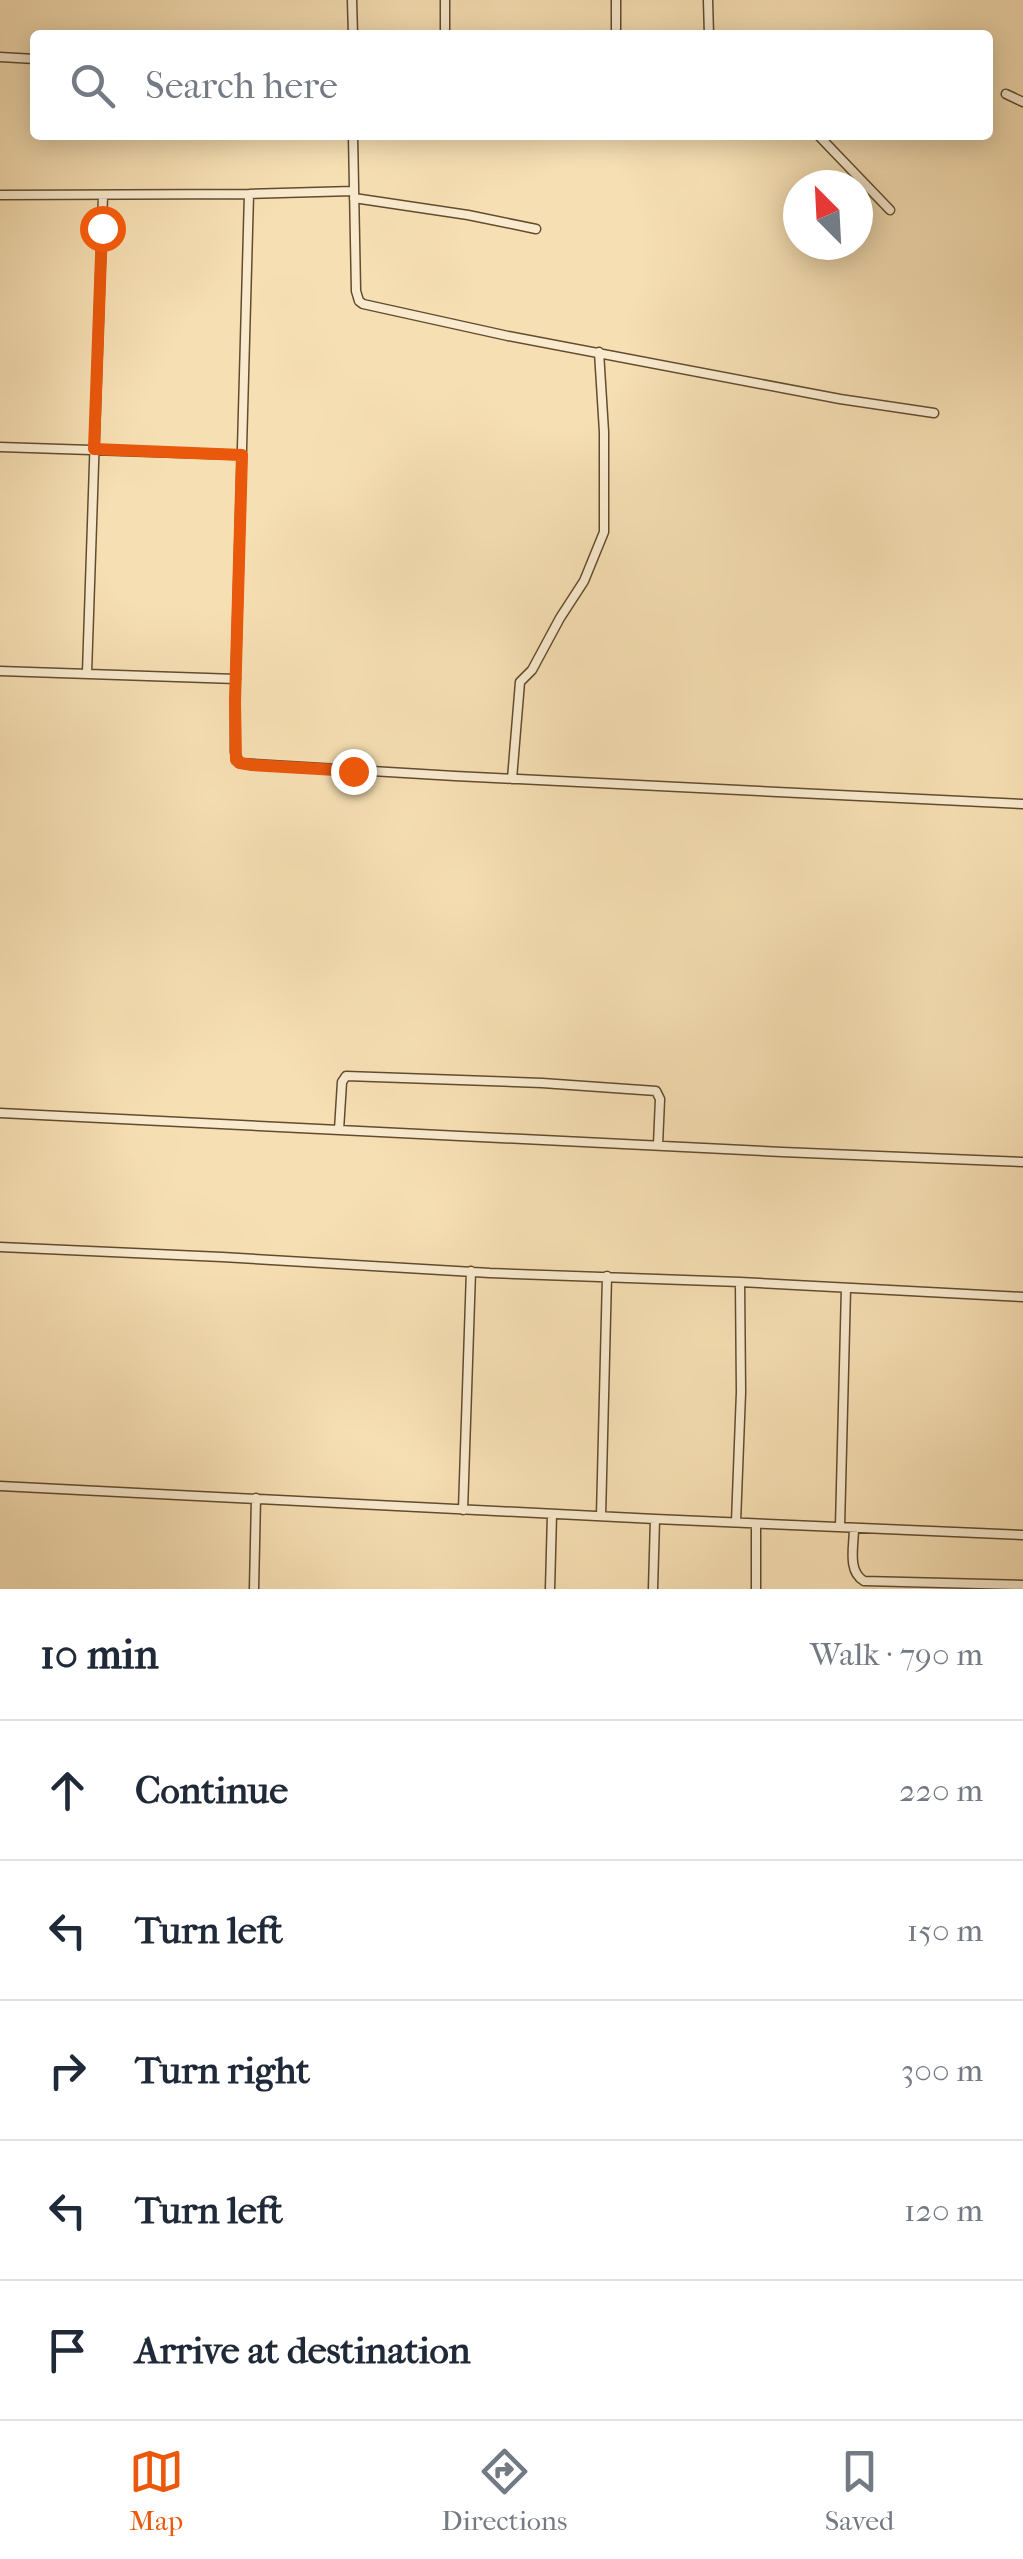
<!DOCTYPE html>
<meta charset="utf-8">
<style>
body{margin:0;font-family:"IM FELL French Canon",serif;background:#f6f6f7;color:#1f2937}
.compass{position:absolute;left:783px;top:170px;width:90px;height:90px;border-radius:50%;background:#fff;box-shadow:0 5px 25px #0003;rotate:336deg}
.stop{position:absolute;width:30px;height:30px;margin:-22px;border:8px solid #ea580c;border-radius:50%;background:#fff}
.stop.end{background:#ea580c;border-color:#fff;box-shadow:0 2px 10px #0008}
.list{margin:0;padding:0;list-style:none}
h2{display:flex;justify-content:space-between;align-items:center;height:130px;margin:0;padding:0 40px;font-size:42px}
h2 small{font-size:32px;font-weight:400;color:#747a83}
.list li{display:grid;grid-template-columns:65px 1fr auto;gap:30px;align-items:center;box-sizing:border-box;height:140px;padding:0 40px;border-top:2px solid #e0e1e3}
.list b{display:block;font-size:38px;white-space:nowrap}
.list em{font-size:32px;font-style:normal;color:#747a83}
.icon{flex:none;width:55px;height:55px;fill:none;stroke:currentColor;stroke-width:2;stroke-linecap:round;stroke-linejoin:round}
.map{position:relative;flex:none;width:1023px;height:1589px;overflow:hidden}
.search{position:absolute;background:#fff;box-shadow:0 5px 25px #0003;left:30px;right:30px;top:30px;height:110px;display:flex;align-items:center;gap:25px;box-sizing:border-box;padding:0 35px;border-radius:10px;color:#747a83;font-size:38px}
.sheet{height:830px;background:#fff}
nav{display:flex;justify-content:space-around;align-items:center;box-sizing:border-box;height:140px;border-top:2px solid #e0e1e3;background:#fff;font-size:28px;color:#747a83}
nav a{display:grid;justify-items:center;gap:5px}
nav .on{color:#ea580c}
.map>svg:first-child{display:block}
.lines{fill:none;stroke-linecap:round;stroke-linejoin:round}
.minor-casing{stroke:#624c2d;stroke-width:11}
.minor{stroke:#f9eace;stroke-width:8}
.route{stroke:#ea580c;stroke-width:12}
</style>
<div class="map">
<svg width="1023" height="1589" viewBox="0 0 1023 1589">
<rect width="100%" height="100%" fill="#f6dfb3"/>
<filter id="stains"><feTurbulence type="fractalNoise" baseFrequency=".002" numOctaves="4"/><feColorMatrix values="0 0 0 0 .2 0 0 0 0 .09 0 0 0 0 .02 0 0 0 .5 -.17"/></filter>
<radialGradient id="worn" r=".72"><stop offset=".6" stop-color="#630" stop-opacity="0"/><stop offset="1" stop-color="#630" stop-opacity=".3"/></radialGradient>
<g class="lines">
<!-- minor casing -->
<g class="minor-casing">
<path id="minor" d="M352,0L353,35
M708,0L709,35
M445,35V0
M616,35V0
M0,57L35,59
M1006,94L1023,102
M353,135L356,291L359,301L363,304L508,336L840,399L934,413
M818,135L890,210
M249,194L235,702V752L239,763L455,776L1023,804
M0,195L249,194L353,191
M354,198L468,215L536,229
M0,447L242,455
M0,671L236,679
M87,673L103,195
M512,779L520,682L532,670L560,618L584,581L604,532V432L599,352
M0,1113L782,1152L1023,1162
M339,1130L342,1082L346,1076L542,1083L656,1091L660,1099L658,1145
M0,1247L222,1257L490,1273L740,1282L1023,1297
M0,1486L655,1519L1023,1535
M463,1510L471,1271
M601,1516L607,1276
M736,1522L741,1392L740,1282
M756,1524V1589
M840,1527L846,1288
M854,1528C854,1546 847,1571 864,1581L1023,1585
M254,1589L256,1498
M550,1589L552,1514
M653,1589L655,1519"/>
</g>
<!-- minor -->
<use href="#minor" class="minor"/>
</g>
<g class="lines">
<!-- route -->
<path class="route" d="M102,228L94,449L242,455L235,702L236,760L240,763L252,765L353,771"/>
</g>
<rect width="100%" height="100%" filter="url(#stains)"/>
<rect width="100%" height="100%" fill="url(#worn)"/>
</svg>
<svg class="compass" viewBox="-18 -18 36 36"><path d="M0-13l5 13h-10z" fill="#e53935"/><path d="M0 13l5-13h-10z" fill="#747a83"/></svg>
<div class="stop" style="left:102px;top:228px"></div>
<div class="stop end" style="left:353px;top:771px"></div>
<div class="search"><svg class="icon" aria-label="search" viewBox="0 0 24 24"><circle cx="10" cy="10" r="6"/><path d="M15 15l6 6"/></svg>Search here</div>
</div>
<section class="sheet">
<h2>10 min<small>Walk · 790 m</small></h2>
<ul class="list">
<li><svg class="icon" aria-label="ahead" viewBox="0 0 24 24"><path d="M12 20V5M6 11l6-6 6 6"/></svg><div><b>Continue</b></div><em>220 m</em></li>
<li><svg class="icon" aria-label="left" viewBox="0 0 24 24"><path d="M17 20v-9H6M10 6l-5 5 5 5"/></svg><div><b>Turn left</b></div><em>150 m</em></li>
<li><svg class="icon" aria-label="right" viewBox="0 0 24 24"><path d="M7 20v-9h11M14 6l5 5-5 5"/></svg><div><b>Turn right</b></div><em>300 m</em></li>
<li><svg class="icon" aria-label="left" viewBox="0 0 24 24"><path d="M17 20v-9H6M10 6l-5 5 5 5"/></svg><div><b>Turn left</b></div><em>120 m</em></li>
<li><svg class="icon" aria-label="arrive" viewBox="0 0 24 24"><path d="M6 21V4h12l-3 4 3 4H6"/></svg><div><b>Arrive at destination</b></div></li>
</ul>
</section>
<nav>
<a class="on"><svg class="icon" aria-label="map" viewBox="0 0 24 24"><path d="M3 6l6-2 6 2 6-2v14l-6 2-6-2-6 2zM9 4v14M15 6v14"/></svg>Map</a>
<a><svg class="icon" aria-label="directions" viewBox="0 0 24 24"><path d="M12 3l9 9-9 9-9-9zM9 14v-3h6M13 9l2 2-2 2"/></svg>Directions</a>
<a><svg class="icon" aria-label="saved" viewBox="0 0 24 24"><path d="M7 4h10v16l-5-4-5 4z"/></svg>Saved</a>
</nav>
